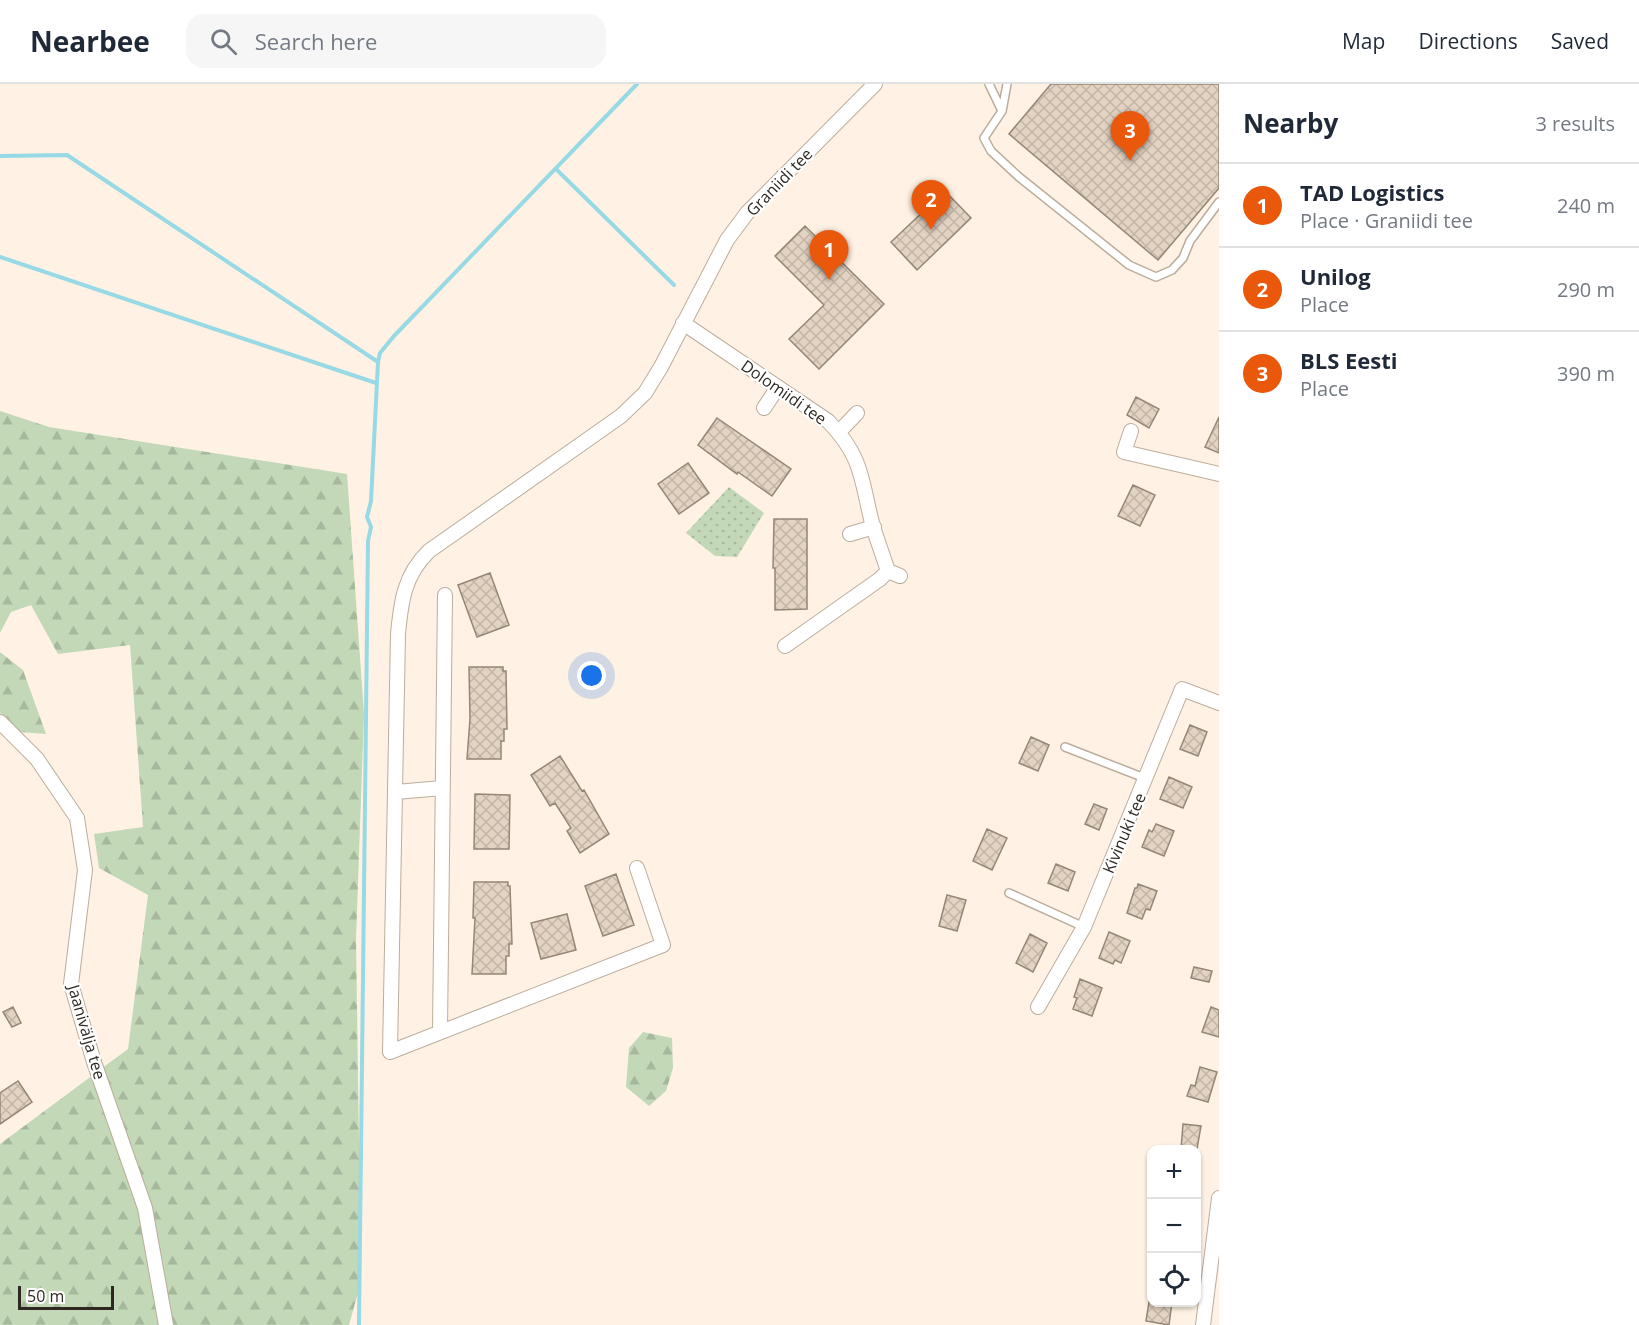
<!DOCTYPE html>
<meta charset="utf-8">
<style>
body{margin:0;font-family:"Open Sans",sans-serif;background:#f6f6f7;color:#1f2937}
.controls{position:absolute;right:18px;bottom:18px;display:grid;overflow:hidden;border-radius:12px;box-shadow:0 2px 4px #0004}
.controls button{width:54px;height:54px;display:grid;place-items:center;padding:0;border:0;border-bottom:2px solid #e0e1e3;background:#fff;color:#1f2937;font:30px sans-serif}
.scale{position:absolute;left:18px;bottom:15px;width:96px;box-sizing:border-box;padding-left:6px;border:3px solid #2e2822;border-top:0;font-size:16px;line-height:21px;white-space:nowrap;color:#2e2822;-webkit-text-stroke:4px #fff;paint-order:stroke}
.you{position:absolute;left:592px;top:592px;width:21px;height:21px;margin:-15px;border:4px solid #fff;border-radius:50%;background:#1a73e8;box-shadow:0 0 0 9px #1a73e833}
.badge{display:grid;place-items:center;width:39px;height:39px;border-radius:50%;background:#ea580c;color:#fff;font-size:20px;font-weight:700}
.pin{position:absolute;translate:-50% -50px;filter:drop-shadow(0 2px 3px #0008)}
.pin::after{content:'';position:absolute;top:32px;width:21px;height:18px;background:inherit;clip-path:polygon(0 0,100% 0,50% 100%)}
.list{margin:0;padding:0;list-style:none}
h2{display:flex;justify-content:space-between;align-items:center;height:78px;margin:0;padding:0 24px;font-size:26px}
h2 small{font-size:20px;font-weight:400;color:#747a83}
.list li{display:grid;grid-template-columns:39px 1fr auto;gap:18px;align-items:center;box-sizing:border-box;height:84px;padding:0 24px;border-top:2px solid #e0e1e3}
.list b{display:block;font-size:22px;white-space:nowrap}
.list p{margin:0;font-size:20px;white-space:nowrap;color:#747a83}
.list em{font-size:20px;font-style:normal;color:#747a83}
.icon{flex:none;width:33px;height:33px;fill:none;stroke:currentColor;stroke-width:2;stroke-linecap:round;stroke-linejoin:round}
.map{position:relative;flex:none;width:1219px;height:1241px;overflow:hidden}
header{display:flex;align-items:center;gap:36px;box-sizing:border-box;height:84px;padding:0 30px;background:#fff;border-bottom:2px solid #e0e1e3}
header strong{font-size:28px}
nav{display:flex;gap:33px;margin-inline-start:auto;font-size:21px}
.search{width:420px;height:54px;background:#f6f6f7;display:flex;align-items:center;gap:15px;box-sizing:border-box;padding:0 21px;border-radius:18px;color:#747a83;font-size:22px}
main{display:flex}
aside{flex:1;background:#fff}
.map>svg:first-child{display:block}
.forest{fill:url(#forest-firs)}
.park{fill:url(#park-dots)}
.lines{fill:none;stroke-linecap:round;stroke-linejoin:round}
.stream{stroke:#97d9e4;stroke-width:4}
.building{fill:url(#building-cross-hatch);stroke:#958676;stroke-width:1.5}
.lane-casing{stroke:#bbad9c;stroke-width:10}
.street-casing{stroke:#bbad9c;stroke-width:16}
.lane{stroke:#fff;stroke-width:7}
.street{stroke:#fff;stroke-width:14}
.labels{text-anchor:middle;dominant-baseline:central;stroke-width:4.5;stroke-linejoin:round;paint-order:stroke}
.street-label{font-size:16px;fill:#2e2822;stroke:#fff}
</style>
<header>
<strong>Nearbee</strong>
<div class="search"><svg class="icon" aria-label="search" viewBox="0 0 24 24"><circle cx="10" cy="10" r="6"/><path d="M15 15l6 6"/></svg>Search here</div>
<nav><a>Map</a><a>Directions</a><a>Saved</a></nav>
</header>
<main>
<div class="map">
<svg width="1219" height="1241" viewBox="0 0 1219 1241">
<defs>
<pattern id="forest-firs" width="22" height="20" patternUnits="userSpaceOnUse" patternTransform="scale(1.5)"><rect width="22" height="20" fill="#c2d8b7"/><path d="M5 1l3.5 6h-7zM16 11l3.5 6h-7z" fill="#a7b99d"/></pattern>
<pattern id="park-dots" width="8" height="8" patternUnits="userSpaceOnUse" patternTransform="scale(1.5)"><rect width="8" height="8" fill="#c2d8b7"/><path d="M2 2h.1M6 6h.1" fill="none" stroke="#a7b99d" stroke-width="1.8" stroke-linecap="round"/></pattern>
<pattern id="building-cross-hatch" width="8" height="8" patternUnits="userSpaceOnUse" patternTransform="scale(1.5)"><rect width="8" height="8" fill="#e3d3c2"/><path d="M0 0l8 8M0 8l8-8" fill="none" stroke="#c3b5a6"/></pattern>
</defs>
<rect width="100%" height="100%" fill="#fff2e4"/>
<!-- forest -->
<path class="forest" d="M0,327L49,343L347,390L364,630L356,855L361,1198L349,1241H0V1060L128,965L148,811L99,784L94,750L143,743L130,561L58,570L31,521L11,528L0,549Z
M0,568L23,586L46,650L19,648L0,629Z
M643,948L672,954L673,984L666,1007L649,1022L626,1003L629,964Z"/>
<!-- park -->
<path class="park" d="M729,403L764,429L737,473L715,472L686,449Z"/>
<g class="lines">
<!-- stream -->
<path class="stream" d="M0,72L67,71L378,278L371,417L367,433L371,443L368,457L359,1241
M556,85L674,201
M0,173L376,299
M378,278L380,269L394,252L637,0"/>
</g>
<!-- building -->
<path class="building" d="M1051,0H1219V104L1158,176L1009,50Z
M945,107L971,134L917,186L891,158Z
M805,142L884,220L819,285L789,255L824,221L775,172Z
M1136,313L1159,325L1149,344L1127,331Z
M1219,333V369L1205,363Z
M717,334L791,385L772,412L738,388L737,390L698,361Z
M688,379L709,409L679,430L658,400Z
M1133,401L1155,411L1140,442L1118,432Z
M774,435H807V525L775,526V484H773Z
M490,489L509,541L477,553L458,501Z
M469,583H503V587H506L507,645H504V657H501V675H467L470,635Z
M1190,641L1207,648L1198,672L1180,665Z
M1031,653L1049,661L1038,687L1019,679Z
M560,672L582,707L584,706L609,750L580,769L567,747L571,744L555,719L550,722L531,691Z
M1169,693L1192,703L1183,724L1160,715Z
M475,710L510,711L509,765H474Z
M1094,720L1107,725L1099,746L1085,740Z
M1156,740L1174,747L1164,772L1142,763L1149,746L1152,748Z
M987,745L1007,754L992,786L973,777Z
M1056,780L1075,788L1068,807L1048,799Z
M616,790L634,841L603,852L585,802Z
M474,798H508V802H510L512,860H509V872H506V890H472L475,834H473Z
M1138,800L1157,807L1150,826L1146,825L1142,835L1127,829L1135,804H1137Z
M947,811L966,816L957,847L939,842Z
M567,830L576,866L541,875L531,839Z
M1109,848L1130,857L1121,879L1115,876L1113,880L1099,874Z
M1030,850L1047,859L1033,888L1016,879Z
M1194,883L1212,887L1209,898L1191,894Z
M1080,895L1102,904L1092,932L1073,925L1077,914L1074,913Z
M13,923L21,939L12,943L3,928Z
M1211,923L1219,926V953L1202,948Z
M1200,983L1217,988L1208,1018L1187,1012L1191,1001L1195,1002Z
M18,997L32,1018L0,1040V1009Z
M1183,1040L1201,1042L1197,1065H1181Z
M1149,1218H1172L1169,1241L1146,1237Z"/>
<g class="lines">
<!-- lane casing -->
<g class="lane-casing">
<path id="lane" d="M989,0L1002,27
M1007,0L1002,27L984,54L991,67L1019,93L1129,181L1156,193L1172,186L1183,174L1190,157L1219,118
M1065,663L1147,695
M1009,809L1084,843"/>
</g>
<!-- street casing -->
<g class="street-casing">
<path id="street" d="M683,239L828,337C864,374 861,397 873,443C878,458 883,472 888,487L900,492
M764,324L778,303
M1131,347L1124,368L1219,390
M839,348L857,329
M850,450L874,443
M785,562L880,495L888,487
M0,638L37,675L77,734L85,786L71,900L94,978L145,1124L166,1241
M396,708L442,704
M637,784L663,861L390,968L398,550C401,518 404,491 429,467L621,332L645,309L661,283L727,156L747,129L875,0
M1038,923L1084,843L1182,605L1219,619
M440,947L445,511
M1203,1241L1219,1114"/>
</g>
<!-- lane -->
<use href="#lane" class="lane"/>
<!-- street -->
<use href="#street" class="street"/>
</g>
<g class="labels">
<!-- street labels -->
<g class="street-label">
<text transform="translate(779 98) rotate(-46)">Graniidi tee</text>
<text transform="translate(784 308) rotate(35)">Dolomiidi tee</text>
<text transform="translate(1124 749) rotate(-67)">Kivinuki tee</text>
<text transform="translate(87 948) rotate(74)">Jaanivälja tee</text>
</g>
</g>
</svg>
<div class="controls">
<button>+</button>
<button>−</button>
<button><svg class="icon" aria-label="locate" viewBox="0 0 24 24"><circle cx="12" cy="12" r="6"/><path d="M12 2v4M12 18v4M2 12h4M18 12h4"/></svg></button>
</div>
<div class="scale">50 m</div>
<div class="you"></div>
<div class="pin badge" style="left:829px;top:196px">1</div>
<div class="pin badge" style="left:931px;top:146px">2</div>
<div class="pin badge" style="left:1130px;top:77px">3</div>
</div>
<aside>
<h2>Nearby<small>3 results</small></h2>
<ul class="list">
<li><span class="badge">1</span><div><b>TAD Logistics</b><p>Place · Graniidi tee</p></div><em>240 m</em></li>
<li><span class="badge">2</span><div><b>Unilog</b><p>Place</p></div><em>290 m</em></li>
<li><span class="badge">3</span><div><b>BLS Eesti</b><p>Place</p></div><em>390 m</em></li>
</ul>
</aside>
</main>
